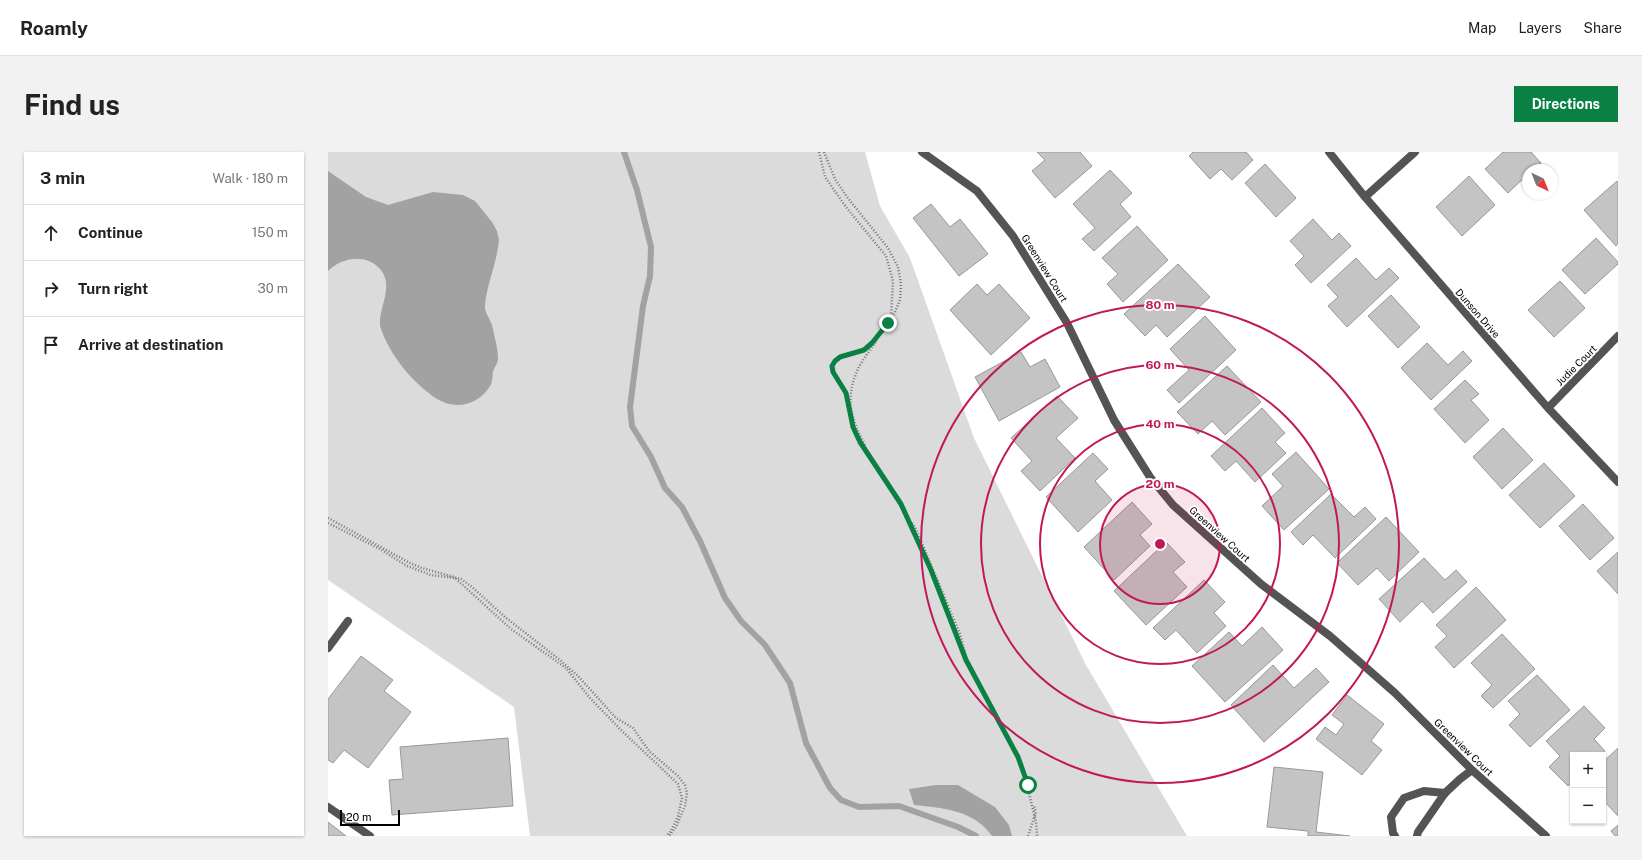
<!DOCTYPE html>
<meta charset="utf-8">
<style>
body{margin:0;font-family:"Public Sans",sans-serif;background:#f2f2f2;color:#222}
.controls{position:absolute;right:12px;bottom:12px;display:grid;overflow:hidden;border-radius:0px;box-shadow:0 1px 3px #0004}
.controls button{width:36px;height:36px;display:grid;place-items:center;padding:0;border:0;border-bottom:1px solid #e0e0e0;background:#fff;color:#222;font:20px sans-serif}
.compass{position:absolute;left:1194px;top:12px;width:36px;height:36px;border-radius:50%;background:#fff;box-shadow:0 1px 3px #0004;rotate:137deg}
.scale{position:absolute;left:12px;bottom:10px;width:60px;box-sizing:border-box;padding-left:4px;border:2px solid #000;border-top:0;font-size:11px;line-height:14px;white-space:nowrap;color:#000;-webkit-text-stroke:3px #fff;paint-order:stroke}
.stop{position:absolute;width:12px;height:12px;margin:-9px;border:3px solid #0b8043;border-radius:50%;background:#fff}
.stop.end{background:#0b8043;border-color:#fff;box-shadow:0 1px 4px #0008}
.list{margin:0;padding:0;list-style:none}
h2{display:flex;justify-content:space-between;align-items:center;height:52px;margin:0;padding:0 16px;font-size:17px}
h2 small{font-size:13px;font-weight:400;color:#767676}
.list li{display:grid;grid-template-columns:26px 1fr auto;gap:12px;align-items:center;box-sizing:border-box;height:56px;padding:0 16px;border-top:1px solid #e0e0e0}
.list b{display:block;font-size:15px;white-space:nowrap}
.list em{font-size:13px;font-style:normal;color:#767676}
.icon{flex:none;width:22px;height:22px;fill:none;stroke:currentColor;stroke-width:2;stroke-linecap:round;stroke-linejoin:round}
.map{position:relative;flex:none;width:1290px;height:684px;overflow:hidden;border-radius:0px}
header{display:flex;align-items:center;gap:24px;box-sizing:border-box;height:56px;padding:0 20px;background:#fff;border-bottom:1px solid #e0e0e0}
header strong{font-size:19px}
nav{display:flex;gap:22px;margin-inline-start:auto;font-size:14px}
.intro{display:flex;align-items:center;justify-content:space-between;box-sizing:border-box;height:96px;padding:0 24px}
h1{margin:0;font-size:28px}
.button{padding:10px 18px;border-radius:0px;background:#0b8043;color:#fff;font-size:14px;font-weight:700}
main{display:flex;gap:24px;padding:0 24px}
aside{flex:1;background:#fff;border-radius:0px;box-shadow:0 1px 3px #0004}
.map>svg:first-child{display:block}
.green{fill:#dbdbdb}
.water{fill:#a2a2a2}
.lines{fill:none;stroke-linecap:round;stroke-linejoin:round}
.stream{stroke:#a2a2a2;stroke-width:6}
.building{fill:#c4c4c4;stroke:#989898}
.path{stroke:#767676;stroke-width:2.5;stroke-dasharray:1 2;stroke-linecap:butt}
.service{stroke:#545454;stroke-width:8}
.minor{stroke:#545454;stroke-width:8}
.route{stroke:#0b8043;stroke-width:5}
.ring{fill:none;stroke:#c2185b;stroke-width:2}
.labels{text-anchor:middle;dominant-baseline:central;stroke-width:4;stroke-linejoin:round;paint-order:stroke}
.street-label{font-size:10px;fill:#000;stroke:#fff}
.centre{fill:#c2185b;stroke:#fff;stroke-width:2}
.ring-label{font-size:12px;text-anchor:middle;font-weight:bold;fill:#c2185b;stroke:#fff;stroke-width:4;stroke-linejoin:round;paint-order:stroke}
</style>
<header>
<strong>Roamly</strong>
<nav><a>Map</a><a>Layers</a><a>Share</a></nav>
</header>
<div class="intro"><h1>Find us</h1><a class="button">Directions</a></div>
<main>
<aside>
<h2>3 min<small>Walk · 180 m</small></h2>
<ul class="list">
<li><svg class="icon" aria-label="ahead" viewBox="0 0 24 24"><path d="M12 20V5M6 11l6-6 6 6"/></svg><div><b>Continue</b></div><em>150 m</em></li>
<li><svg class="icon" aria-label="right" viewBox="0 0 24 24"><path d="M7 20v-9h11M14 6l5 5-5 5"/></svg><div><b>Turn right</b></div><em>30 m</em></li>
<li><svg class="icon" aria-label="arrive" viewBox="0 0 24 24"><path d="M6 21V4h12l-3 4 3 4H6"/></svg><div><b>Arrive at destination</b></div></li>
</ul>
</aside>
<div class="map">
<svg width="1290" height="684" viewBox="0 0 1290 684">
<rect width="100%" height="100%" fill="#fff"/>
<!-- green -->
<path class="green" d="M0,0H537L552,54L582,106L646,286L758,513L859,684H202L186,555L0,428Z"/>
<!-- water -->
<path class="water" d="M0,19L38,45L60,53L105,40L135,43L147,49L164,70L169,79L171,88C169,111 159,131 157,153C156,160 162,167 164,173C166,183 170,196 170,206C170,211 168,213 166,217C164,221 165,225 164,229C163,236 153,246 146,249C134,255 121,254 109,247C85,231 63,205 53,177C47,160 69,134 51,116C37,101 13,106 0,119Z
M608,633H630L667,655L681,673L684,684H664C646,658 615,656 586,653L581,637Z"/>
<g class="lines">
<!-- stream -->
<path class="stream" d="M296,0L309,38L323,95L322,124L315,154L302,255L304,274L323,305L337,336L354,355L372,389L397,446L413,469L437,493L462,531L478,591L502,636L513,648L531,655L571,654L630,675L648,684"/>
</g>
<!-- building -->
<path class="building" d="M709,0H752L764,14L727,46L704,19L717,8Z
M865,0H918L925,8L904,28L893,17L882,27L861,4Z
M1175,0H1203L1213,11L1205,18H1200V22L1180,41L1157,17Z
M937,12L968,46L948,65L917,31Z
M782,18L804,41L792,52L803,65L766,99L754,87L767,76L745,52Z
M1141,24L1167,53L1134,84L1108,55Z
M1289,29L1290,31V91L1288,94L1256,58Z
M603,52L622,75L632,67L660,102L631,124L585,66Z
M985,67L1004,88L1011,81L1023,94L983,131L967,113L976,104L962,89Z
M809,74L840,108L795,150L779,132L790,122L774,106Z
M1268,86L1290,110V112L1257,142L1234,118Z
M1028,106L1048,128L1061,116L1071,126L1019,175L1000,154L1010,145L999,133Z
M850,112L882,145L839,185L828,173L817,184L796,162Z
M1232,129L1257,156L1226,185L1200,158Z
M649,132L659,143L671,132L702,166L663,203L622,158Z
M1063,143L1092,175L1070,196L1040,164Z
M877,164L908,198L851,251L839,238L861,218L842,197Z
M1099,191L1120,213L1135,199L1144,209L1103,248L1073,216Z
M693,200L702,215L717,207L732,235L671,269L647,225Z
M899,214L933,250L897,283L884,269L870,282L849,260Z
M1137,228L1151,242L1143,248L1161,268L1137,291L1106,257Z
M729,244L750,266L728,286L747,306L712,339L693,319L704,309L683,286Z
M934,256L957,281L947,290L958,301L927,330L908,309L897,319L883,304Z
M1175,276L1205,308L1174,337L1145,305Z
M968,300L1001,337L956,378L934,354L955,334L944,322Z
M765,301L780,317L767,329L784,348L750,380L718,345Z
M1216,311L1247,344L1212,376L1181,343Z
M1003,342L1026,365L1037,355L1048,367L1007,406L985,383L975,393L963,380Z
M804,350L824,372L812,383L822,394L786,428L756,395Z
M1255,352L1286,386L1262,408L1231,374Z
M1058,365L1091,400L1061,429L1049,416L1030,433L1009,411Z
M838,390L857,410L845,420L859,435L818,473L786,439Z
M1290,400V442L1269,419Z
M1096,406L1117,428L1128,418L1139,430L1105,461L1094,449L1072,470L1051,447Z
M876,428L897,450L886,461L898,474L869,501L848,478L837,488L825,476Z
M1148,435L1178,468L1126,516L1107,495L1119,484L1108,473Z
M934,475L955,498L897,550L864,514L901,480L914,494Z
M1174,482L1207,517L1165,556L1153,544L1164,533L1143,511Z
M33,504L65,528L56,539L83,560L40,616L16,598L5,611L0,608V547Z
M945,513L966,536L988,516L1001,530L936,590L903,553Z
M1209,523L1242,558L1202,595L1181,573L1192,562L1180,549Z
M1019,543L1056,572L1043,589L1054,598L1034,623L988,587L997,575L1008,583L1016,572L1004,563Z
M1256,554L1277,576L1266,587L1277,599L1272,603H1245V629L1240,634L1221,615L1232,604L1218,589Z
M180,586L185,654L64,663L61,628L75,627L72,595Z
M1290,596V664L1275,648V610Z
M946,615L995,620L988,680L1022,684H980V679L939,675Z
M0,670L18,684H0Z
M1290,673V684H1287L1283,679Z"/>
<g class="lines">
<!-- path -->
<path class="path" d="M491,0L497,25L518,55L558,104L565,129L563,165
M496,0L507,27L519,45L560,96L570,115L573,132L572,148L567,160L550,184L536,198L512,205L507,209L504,214L505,220L518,241L525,275L532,290L573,352L603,418L638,508L690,605L699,633L708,670L709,684
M537,293C524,269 517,248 528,222C532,210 542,199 549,188
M548,315L573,355
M0,366L82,411L94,416L133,427L144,435L177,465L232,508L250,524L288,566L305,576L321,599L350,624L357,633L359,641L357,654L348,675L341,684
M0,371L52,397L79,414L103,423L127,426L183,477L238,516L261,545L295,580L350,632L354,646L350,664L343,679L338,684
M584,371L588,377L632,482L638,505
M700,684L708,660L706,654"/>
<!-- service -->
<path class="service" d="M0,496L20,469
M0,655L42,684
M1067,684L1065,681L1063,665L1076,646L1096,639L1117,641"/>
<!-- minor -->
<path class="minor" d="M594,0L649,39L685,84L739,171L786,268L822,325L845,353L933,432L1002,484L1067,541L1144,618L1218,684
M1001,0L1037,45L1220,256L1290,330
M1037,45L1087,0
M1220,256L1290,184
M1089,684L1090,680L1117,641L1132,627L1144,618"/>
</g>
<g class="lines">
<!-- route -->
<path class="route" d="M560,171L544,191L536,198L512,205L507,209L504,214L505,220L518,241L525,275L532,290L573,352L603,418L638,508L690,605L700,633"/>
</g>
<!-- distance rings -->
<circle cx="832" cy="392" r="60" fill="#c2185b" fill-opacity=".12"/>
<g class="ring">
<circle cx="832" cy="392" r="60"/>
<circle cx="832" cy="392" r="120"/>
<circle cx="832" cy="392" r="179"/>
<circle cx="832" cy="392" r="239"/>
</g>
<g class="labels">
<!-- street labels -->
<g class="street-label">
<text transform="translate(717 116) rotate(58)">Greenview Court</text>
<text transform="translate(1150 161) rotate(49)">Dunson Drive</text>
<text transform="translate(1248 213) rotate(-45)">Judie Court</text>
<text transform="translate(892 382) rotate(42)">Greenview Court</text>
<text transform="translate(1136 595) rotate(44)">Greenview Court</text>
</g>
</g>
<circle cx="832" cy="392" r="6" class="centre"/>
<g class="ring-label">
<text x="832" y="157">80 m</text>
<text x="832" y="217">60 m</text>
<text x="832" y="276">40 m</text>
<text x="832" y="336">20 m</text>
</g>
</svg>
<div class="controls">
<button>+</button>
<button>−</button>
</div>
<svg class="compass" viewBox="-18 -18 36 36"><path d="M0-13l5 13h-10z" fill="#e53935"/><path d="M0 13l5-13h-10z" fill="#767676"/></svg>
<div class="scale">20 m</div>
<div class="stop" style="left:700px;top:633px"></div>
<div class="stop end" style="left:560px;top:171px"></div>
</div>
</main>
